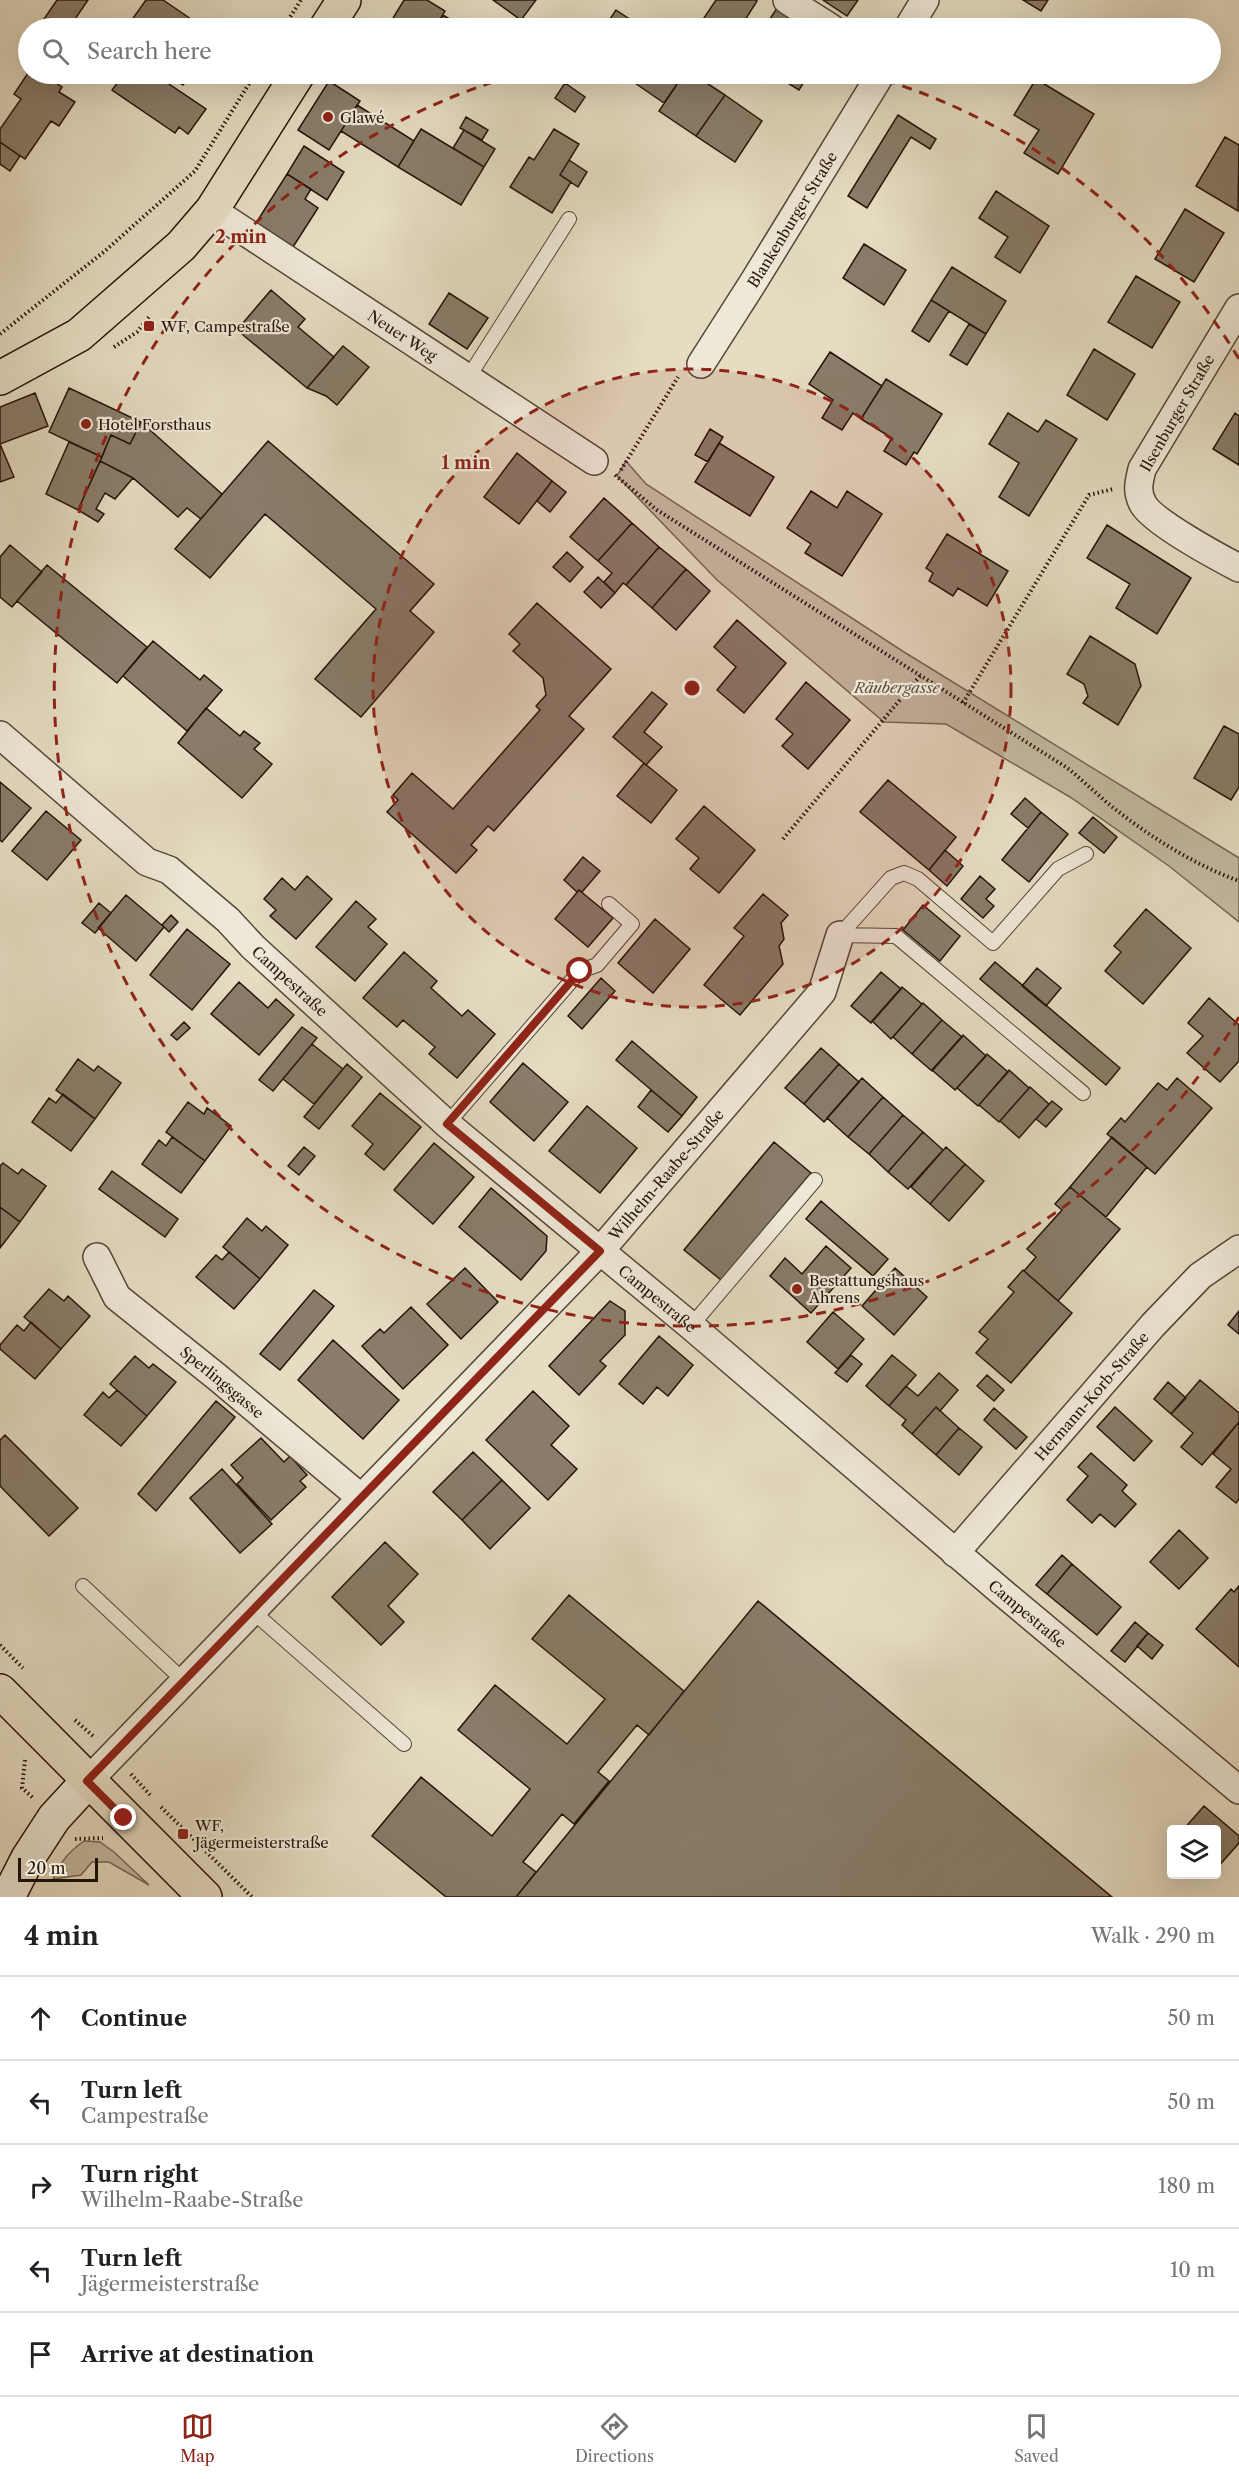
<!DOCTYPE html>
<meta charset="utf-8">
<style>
body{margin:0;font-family:"Libre Caslon Text",serif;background:#f6f6f6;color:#202124}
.controls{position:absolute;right:18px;bottom:18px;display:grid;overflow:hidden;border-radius:6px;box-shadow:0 6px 24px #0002}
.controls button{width:54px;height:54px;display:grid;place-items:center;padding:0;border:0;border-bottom:2px solid #e0e0e0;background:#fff;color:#202124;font:30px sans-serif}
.scale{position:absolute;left:18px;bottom:15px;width:80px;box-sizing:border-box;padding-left:6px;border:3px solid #251408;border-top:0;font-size:16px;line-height:21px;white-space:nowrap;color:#251408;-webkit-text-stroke:4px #eee8d7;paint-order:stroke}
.stop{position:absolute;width:18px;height:18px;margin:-14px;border:4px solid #8f2418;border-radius:50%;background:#fff}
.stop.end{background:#8f2418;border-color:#fff;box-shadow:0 2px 6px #0008}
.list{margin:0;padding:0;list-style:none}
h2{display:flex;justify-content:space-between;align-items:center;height:78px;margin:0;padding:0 24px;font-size:26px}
h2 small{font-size:20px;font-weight:400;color:#757577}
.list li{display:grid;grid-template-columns:39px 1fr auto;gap:18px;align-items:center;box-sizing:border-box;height:84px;padding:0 24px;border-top:2px solid #e0e0e0}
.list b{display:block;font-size:22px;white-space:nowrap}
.list p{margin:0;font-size:20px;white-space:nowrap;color:#757577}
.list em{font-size:20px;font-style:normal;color:#757577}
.icon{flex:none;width:33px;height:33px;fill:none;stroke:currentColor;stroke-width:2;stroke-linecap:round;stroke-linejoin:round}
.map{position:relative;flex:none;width:1239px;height:1897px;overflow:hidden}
.search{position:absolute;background:#fff;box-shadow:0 6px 24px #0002;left:18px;right:18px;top:18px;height:66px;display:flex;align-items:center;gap:15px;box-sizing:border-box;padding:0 21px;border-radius:33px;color:#757577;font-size:22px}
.sheet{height:498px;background:#fff}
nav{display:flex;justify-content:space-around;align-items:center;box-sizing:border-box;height:84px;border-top:2px solid #e0e0e0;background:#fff;font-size:16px;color:#757577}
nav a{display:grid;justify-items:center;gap:3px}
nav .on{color:#8f2418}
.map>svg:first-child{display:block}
.green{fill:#c4baa2;stroke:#746755;stroke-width:1.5}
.building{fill:#897c69;stroke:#251408;stroke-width:1.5}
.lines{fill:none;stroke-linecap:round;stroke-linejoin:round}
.service-casing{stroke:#554636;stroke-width:16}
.minor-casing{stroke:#554636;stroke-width:30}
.secondary-casing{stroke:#251408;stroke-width:36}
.primary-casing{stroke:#251408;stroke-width:36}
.path{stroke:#251408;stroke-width:4;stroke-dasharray:1.5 3;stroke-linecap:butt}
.service{stroke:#eee8d7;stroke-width:14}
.minor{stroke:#eee8d7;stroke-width:27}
.secondary{stroke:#eee8d7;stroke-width:33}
.primary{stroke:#e5dcc2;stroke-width:33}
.route{stroke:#8f2418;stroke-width:8}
.ring{fill:none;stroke:#8f2418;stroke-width:3;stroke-dasharray:10 8}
.poi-dot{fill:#8f2418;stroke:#eee8d7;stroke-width:2}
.labels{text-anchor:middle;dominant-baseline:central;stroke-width:4.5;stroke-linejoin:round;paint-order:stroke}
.poi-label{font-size:15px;fill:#251408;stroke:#eee8d7;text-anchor:start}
.street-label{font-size:15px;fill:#251408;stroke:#eee8d7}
.park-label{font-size:15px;font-style:italic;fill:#5d4e3e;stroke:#eee8d7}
.centre{fill:#8f2418;stroke:#eee8d7;stroke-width:3}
.ring-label{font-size:18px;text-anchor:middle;font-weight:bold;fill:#8f2418;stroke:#eee8d7;stroke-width:4.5;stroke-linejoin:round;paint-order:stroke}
</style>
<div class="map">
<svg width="1239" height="1897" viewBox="0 0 1239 1897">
<rect width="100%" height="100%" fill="#e5dcc2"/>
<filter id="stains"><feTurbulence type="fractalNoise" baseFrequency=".00333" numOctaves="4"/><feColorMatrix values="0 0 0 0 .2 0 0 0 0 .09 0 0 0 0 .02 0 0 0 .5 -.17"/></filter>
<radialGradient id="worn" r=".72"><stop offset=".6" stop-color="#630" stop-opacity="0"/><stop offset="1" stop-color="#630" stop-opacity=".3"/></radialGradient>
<!-- green -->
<path class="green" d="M626,461L646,484L904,652L1239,858V922L1169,866L1070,797L946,724L884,722L717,580L617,476Z
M84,1841L100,1842L114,1852L149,1885L109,1862H92L81,1875L53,1879C61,1862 68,1852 84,1841Z"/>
<!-- building -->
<path class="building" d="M57,0H88L69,28H58L44,19Z
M146,0H163L204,28H126Z
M404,0H427L445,11L435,28H387Z
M493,0H536L521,20Z
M716,0H755L757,1L740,28H707L700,24Z
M823,0H858L847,16Z
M1023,0H1048L1041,11Z
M779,5L814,28H764Z
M616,10L643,28H604Z
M443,15L462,27L461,28H435Z
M28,73L34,74L44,81L47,77L62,87L59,92L75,102L59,126L51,121L25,159L0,142V129L21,99L14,94Z
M124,74H136L141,77L143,74H154L206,109L188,134L179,127L175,133L112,90Z
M166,74H191L183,85Z
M629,74H684L664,103L626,77Z
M684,74H693L725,95L696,136L659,111Z
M773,74H809L799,90Z
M1036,79L1094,114L1058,174L1024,153L1039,130L1014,115Z
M329,81L360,101L329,150L298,130Z
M565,83L585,97L575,112L555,98Z
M725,95L762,121L735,162L696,136Z
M357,105L414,141L398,167L341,131Z
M898,115L936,139L930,149L911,137L867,208L848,196Z
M466,117L488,130L482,140L460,128Z
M421,129L484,167L461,205L398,167Z
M554,129L579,144L560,175L571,182L552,213L510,187L529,157L534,160Z
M464,130L495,149L484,167L453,148Z
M1225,137L1239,145L1238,211L1196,186Z
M0,142L20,156L10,171L0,164Z
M304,146L344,172L327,200L287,174Z
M569,160L587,172L578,187L560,175Z
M287,174L311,189L305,199L318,208L293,247L256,223Z
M996,191L1049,226L1020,273L995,257L1008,237L979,218Z
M1185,209L1224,233L1194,282L1155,259Z
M864,244L906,270L884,305L843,278Z
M952,267L1006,301L986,334L931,300Z
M1136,276L1180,302L1152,348L1108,322Z
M271,290L305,319L298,327L334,357L307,388L237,330Z
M449,293L488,318L467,349L429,324Z
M931,300L949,311L929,342L912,331Z
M969,324L986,334L967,365L950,355Z
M343,346L369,367L337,405L326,396L307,388Z
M1094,349L1135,374L1107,420L1067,395Z
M830,352L882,386L861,419L853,413L842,430L822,418L833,400L809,384Z
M886,379L942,414L917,454L914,452L906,465L884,451L892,438L861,419Z
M69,388L141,422L130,444L111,435L102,457L49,432Z
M35,393L48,426L0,444V407Z
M1008,413L1038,432L1046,420L1077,439L1029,516L999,497L1019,463L989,444Z
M1235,413L1239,416V465L1213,449Z
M141,422L222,494L201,519L187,508L178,517L133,478L100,461L111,435L130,444Z
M710,429L723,437L708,462L695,455Z
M268,441L434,584L410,611L434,632L361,717L315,679L376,609L265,514L210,578L175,549Z
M69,442L102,457L78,510L46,494Z
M719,443L774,477L750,516L695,482Z
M0,444L14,477L0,482Z
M517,453L552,481L519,524L484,497Z
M100,461L133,478L115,499L105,493L96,509L104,514L98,522L78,510Z
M552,481L566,492L550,512L537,501Z
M811,491L837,508L847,491L882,514L842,576L805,553L811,544L787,528Z
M604,498L632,523L598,561L570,537Z
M632,523L659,547L626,585L623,583L615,593L604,582L612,573L598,561Z
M1107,525L1191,578L1157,634L1116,608L1130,584L1087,558Z
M947,534L1008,571L987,606L958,588L953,596L929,581L933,573L926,568Z
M10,545L42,572L12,607L0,597V557Z
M659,547L686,569L652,608L626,585Z
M567,552L583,567L570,582L553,567Z
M47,565L147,647L117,683L17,601Z
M686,569L710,591L676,630L652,608Z
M598,577L615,593L601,608L584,592Z
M537,603L611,669L569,716L584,729L494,831L488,826L471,845L477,850L456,873L387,812L398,800L393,795L412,773L453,809L540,710L536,706L546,695L543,678L513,651L520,644L509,634Z
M737,620L786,663L744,713L717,690L736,667L714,647Z
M1090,636L1135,664L1141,686L1118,725L1083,703L1088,696L1084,684L1067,674Z
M153,641L200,680L204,675L222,690L187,731L123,676Z
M806,682L850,720L808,769L782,746L793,734L776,719Z
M652,692L667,704L644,732L662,747L646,765L613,737Z
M206,708L240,736L244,731L260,743L254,749L272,764L242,798L178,743Z
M1224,726L1239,734V787L1231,800L1194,778Z
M644,763L677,790L651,823L617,796Z
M888,780L956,837L929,870L860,812Z
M0,782L31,808L2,842L0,840Z
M1025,798L1041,812L1028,828L1011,814Z
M704,806L755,850L719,893L690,869L699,858L676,839Z
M46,811L81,840L47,880L12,851Z
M1041,812L1068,834L1029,882L1002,860Z
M1093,817L1117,837L1104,853L1079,833Z
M945,850L963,866L947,886L929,870Z
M583,857L600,871L582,892L579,890L577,892L564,880Z
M307,876L332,899L296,939L270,916L276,910L264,899L282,878L295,890Z
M980,876L995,889L986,899L994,906L983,918L961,899Z
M579,890L613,918L588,947L555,919Z
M763,894L788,915L781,923L784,939L779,946L783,964L740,1015L704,985L744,936L734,928Z
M126,895L164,927L136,961L98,928Z
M356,901L376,919L368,927L387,944L355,981L316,947Z
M99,903L111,913L95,933L82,923Z
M923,905L960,936L940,961L903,930Z
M1146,909L1191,948L1143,1004L1105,971L1121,952L1114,946Z
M171,915L178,922L169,932L162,925Z
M655,919L690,949L653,993L618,963Z
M187,929L230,964L192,1010L150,975Z
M404,952L437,981L431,988L462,1016L468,1010L495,1034L457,1078L429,1054L435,1047L403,1020L397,1027L363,998Z
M995,962L1120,1068L1106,1085L980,979Z
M1037,968L1061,988L1046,1006L1022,986Z
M881,972L901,989L871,1023L851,1006Z
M601,978L615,991L582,1029L568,1016Z
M239,982L268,1008L276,999L294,1015L259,1055L211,1014Z
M902,987L922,1004L891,1039L872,1021Z
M1209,998L1239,1025V1061L1220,1082L1187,1053L1203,1036L1188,1023Z
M923,1003L942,1020L912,1054L893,1037Z
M942,1020L962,1037L932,1071L912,1054Z
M184,1022L190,1028L177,1040L171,1035Z
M302,1027L317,1038L273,1091L259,1080Z
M963,1035L986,1056L955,1090L932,1070Z
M632,1041L697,1097L682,1116L616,1060Z
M312,1044L343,1069L314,1104L283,1079Z
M821,1048L839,1064L804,1104L785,1088Z
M987,1054L1008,1072L978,1106L957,1088Z
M78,1059L94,1071L98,1066L121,1083L95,1119L56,1090Z
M523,1063L568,1102L534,1141L490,1102Z
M347,1064L362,1077L319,1129L304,1117Z
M839,1064L859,1082L824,1122L804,1104Z
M1009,1070L1029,1088L999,1122L979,1105Z
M862,1078L883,1097L848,1137L827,1118Z
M1177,1078L1212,1108L1155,1174L1107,1134L1121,1118L1125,1122L1158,1083L1167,1090Z
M1030,1087L1049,1104L1019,1138L1000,1121Z
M651,1090L682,1116L668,1132L638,1107Z
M380,1093L421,1127L384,1170L365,1154L373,1144L352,1126Z
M63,1094L95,1119L71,1151L32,1122L49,1098L56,1103Z
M883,1097L903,1115L869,1154L848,1137Z
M1052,1101L1062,1109L1046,1127L1036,1119Z
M188,1102L204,1114L207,1108L231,1126L205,1161L166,1132Z
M587,1106L637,1148L600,1193L549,1151Z
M903,1115L923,1132L888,1172L869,1154Z
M923,1132L943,1150L908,1189L888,1172Z
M172,1137L205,1161L181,1193L142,1164L159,1140L166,1146Z
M1112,1137L1147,1167L1106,1217L1070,1187Z
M774,1142L811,1173L721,1280L684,1250Z
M434,1143L474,1177L433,1224L394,1190Z
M304,1147L315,1156L299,1175L288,1166Z
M946,1147L965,1164L930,1204L911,1187Z
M3,1163L18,1174L22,1169L46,1186L20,1222L0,1207V1166Z
M965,1164L984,1181L949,1221L930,1204Z
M112,1171L178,1219L165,1237L99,1189Z
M1070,1187L1120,1229L1058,1301L1024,1271L1036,1257L1027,1249L1062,1210L1055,1204Z
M491,1188L547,1236L546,1251L521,1280L459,1227Z
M821,1201L888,1259L873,1276L806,1219Z
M0,1207L20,1222L0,1248Z
M247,1218L262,1231L266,1226L288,1245L260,1279L223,1247Z
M826,1246L851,1268L811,1313L770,1276L785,1258L802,1274Z
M229,1252L260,1279L234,1309L196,1277L216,1255L222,1260Z
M465,1268L498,1302L461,1339L427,1304Z
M895,1268L927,1297L894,1335L862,1306Z
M1023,1270L1072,1313L1011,1383L976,1353L988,1339L979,1332L1014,1292L1008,1287Z
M49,1289L64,1301L68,1296L90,1316L61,1349L24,1317Z
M314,1290L334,1306L280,1370L260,1354Z
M610,1301L625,1311V1335L600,1361L606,1366L579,1395L549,1366Z
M411,1307L448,1345L403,1389L362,1346L380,1329L384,1333Z
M1239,1311V1334L1228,1325Z
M833,1312L864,1339L838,1369L807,1342Z
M31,1322L61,1349L35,1379L0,1349V1345L17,1325L24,1331Z
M659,1336L693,1365L668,1396L657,1387L643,1404L619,1384Z
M333,1340L399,1400L363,1439L298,1380Z
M851,1355L862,1364L847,1382L835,1373Z
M892,1355L916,1375L889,1406L866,1386Z
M135,1356L149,1368L153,1364L176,1382L147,1416L110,1384Z
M939,1373L958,1390L940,1411L936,1407L912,1434L902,1425L906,1420L889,1406L906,1386L918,1396Z
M987,1375L1004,1390L994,1401L977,1386Z
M1200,1380L1239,1413V1422L1202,1465L1181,1447L1193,1433L1171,1414Z
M1168,1382L1186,1398L1171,1414L1154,1399Z
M117,1390L147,1416L121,1446L84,1415L103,1392L109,1398Z
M533,1391L569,1426L551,1445L577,1469L548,1500L486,1440Z
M216,1401L235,1417L156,1511L138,1494Z
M936,1407L959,1428L936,1455L912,1434Z
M1115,1407L1152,1441L1134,1461L1097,1427Z
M994,1408L1027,1437L1016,1449L984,1420Z
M1239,1422V1499L1236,1503L1216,1487L1231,1469L1213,1454Z
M959,1428L982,1447L959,1475L936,1455Z
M5,1435L78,1508L49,1536L0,1486V1440Z
M261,1438L284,1462L290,1456L307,1475L300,1481L306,1487L271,1520L237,1484L243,1478L231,1465Z
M473,1452L502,1480L462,1520L433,1492Z
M1091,1453L1127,1485L1122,1491L1136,1504L1115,1527L1100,1514L1092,1523L1067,1500L1088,1476L1078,1467Z
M222,1469L272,1524L240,1553L190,1498Z
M502,1480L530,1508L490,1549L462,1520Z
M1179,1530L1208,1558L1179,1589L1150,1562Z
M385,1542L418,1574L388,1606L404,1622L381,1645L332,1597Z
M1062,1555L1072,1564L1047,1594L1036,1585Z
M1072,1564L1121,1607L1097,1635L1047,1594Z
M1239,1586V1667L1196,1629L1231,1589L1234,1592Z
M569,1595L684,1691L649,1735L637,1725L598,1772L609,1781L574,1824L562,1814L523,1862L536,1872L516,1897H446L372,1836L421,1777L492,1836L530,1789L458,1730L495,1685L567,1744L605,1699L532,1639Z
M758,1601L1112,1897H516Z
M1135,1622L1148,1633L1125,1662L1111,1651Z
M1148,1633L1163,1645L1152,1659L1137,1646Z
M1204,1806L1239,1836V1843L1216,1869V1830H1183Z"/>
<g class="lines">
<!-- service casing -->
<g class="service-casing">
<path id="service" d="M468,378L569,219
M840,935L891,878L904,873L918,879L993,943L1058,869L1086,854
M840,935L896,936L1083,1093
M447,1124L580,971L597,965L632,924L609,904
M691,1326L815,1180
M83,1586L184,1681
M251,1610L404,1744"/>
</g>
<!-- minor casing -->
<g class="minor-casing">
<g id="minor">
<path d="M787,0L831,28"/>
<path d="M908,28L925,0"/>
<path id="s1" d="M212,210L594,461"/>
<path d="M1239,308L1142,469C1139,482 1136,491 1143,504C1153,522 1218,557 1239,568"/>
<path id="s2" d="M701,364L754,281L881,74"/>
<path id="s3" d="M0,735L147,862L169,870L228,920L253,947L447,1124L691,1326L1003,1593L1239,1790"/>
<path id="s4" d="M97,1257L117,1297L217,1377L360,1497"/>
<path id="s5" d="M955,1553L1153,1325L1200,1276L1239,1249"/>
<path id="s6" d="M88,1781L600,1251L822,992L840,935"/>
</g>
</g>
<!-- secondary casing -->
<g class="secondary-casing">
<path id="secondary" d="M8,1897L28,1858L54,1818L88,1781"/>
</g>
<!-- primary casing -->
<g class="primary-casing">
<path id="primary" d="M326,28L344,0
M0,378L79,335L181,246L212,210L298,74
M0,1691L205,1897"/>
</g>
<!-- path -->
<path class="path" d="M283,28L301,0
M0,334L105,251L195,171L255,74
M114,347L137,332L149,317
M621,470L678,377
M615,475L657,510L1066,767C1083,780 1098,796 1115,809C1152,838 1195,865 1239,881
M963,703L1089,495L1113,489
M783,839L920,676
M0,1645L23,1668
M75,1720L94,1737
M25,1760L22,1788L33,1798
M131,1774L150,1795
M161,1807L252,1897
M75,1839L103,1838"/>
<!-- service -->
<use href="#service" class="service"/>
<!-- minor -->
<use href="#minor" class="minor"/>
<!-- secondary -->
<use href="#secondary" class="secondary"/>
<!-- primary -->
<use href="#primary" class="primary"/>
</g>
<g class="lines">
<!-- route -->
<path class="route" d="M124,1818L87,1781L600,1251L447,1124L580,971"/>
</g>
<!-- distance rings -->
<circle cx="692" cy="688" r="319" fill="#8f2418" fill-opacity=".12"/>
<g class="ring">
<circle cx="692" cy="688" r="319"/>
<path d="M1239 1017A638 638 0 1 1 516 75M868 75A638 638 0 0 1 1239 359"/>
</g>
<!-- markers -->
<g class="poi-dot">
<circle cx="328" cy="117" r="6"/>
<rect x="143" y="320" width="12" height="12" rx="3"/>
<circle cx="86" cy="424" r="6"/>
<circle cx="797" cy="1289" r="6"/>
<rect x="177" y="1828" width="12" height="12" rx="3"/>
</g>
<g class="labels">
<!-- poi labels -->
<g class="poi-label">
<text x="340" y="117">Glawé</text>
<text x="161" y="326">WF, Campestraße</text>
<text x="98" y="424">Hotel Forsthaus</text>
<text x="809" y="1280">Bestattungshaus<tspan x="809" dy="17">Ahrens</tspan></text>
<text x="195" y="1825">WF,<tspan x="195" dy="17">Jägermeisterstraße</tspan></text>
</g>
<!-- street labels -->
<g class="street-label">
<text stroke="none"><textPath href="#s2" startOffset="171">Blankenburger Straße</textPath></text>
<text stroke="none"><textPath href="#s1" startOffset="228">Neuer Weg</textPath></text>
<text transform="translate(1177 413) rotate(-60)">Ilsenburger Straße</text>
<text stroke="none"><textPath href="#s3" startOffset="382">Campestraße</textPath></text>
<text stroke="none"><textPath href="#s6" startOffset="838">Wilhelm-Raabe-Straße</textPath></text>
<text stroke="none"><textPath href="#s3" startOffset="868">Campestraße</textPath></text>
<text stroke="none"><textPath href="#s4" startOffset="180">Sperlingsgasse</textPath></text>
<text stroke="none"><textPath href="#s5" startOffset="208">Hermann-Korb-Straße</textPath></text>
<text stroke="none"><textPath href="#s3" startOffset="1354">Campestraße</textPath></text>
</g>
<!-- park labels -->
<g class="park-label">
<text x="897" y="687">Räubergasse</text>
</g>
</g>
<circle cx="692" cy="688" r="9" class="centre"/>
<g class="ring-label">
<text x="241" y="243">2 min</text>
<text x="466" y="469">1 min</text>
</g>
<rect width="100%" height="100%" filter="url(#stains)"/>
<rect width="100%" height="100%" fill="url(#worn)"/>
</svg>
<div class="controls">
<button><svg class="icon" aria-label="layers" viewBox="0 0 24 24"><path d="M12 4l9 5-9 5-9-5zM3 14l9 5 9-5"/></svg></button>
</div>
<div class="scale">20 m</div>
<div class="stop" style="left:580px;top:971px"></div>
<div class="stop end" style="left:124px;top:1818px"></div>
<div class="search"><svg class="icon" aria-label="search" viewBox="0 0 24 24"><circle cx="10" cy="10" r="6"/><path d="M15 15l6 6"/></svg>Search here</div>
</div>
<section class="sheet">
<h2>4 min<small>Walk · 290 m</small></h2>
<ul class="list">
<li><svg class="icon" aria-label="ahead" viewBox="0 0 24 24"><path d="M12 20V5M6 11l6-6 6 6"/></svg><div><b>Continue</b></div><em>50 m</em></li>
<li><svg class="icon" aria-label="left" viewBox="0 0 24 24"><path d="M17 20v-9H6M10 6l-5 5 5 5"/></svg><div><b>Turn left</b><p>Campestraße</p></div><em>50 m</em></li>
<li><svg class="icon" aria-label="right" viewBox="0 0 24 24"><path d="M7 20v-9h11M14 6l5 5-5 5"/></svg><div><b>Turn right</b><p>Wilhelm-Raabe-Straße</p></div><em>180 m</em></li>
<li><svg class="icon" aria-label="left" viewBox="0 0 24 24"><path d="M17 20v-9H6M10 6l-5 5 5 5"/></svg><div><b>Turn left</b><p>Jägermeisterstraße</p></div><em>10 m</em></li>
<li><svg class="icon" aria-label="arrive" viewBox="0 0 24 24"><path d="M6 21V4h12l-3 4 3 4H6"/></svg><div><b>Arrive at destination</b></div></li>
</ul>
</section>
<nav>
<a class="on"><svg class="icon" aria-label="map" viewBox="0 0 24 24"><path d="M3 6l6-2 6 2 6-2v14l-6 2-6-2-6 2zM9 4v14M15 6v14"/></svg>Map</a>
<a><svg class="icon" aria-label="directions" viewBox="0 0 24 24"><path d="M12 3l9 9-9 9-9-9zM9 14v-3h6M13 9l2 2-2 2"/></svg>Directions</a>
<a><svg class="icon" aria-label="saved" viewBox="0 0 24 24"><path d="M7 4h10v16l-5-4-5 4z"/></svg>Saved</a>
</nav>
